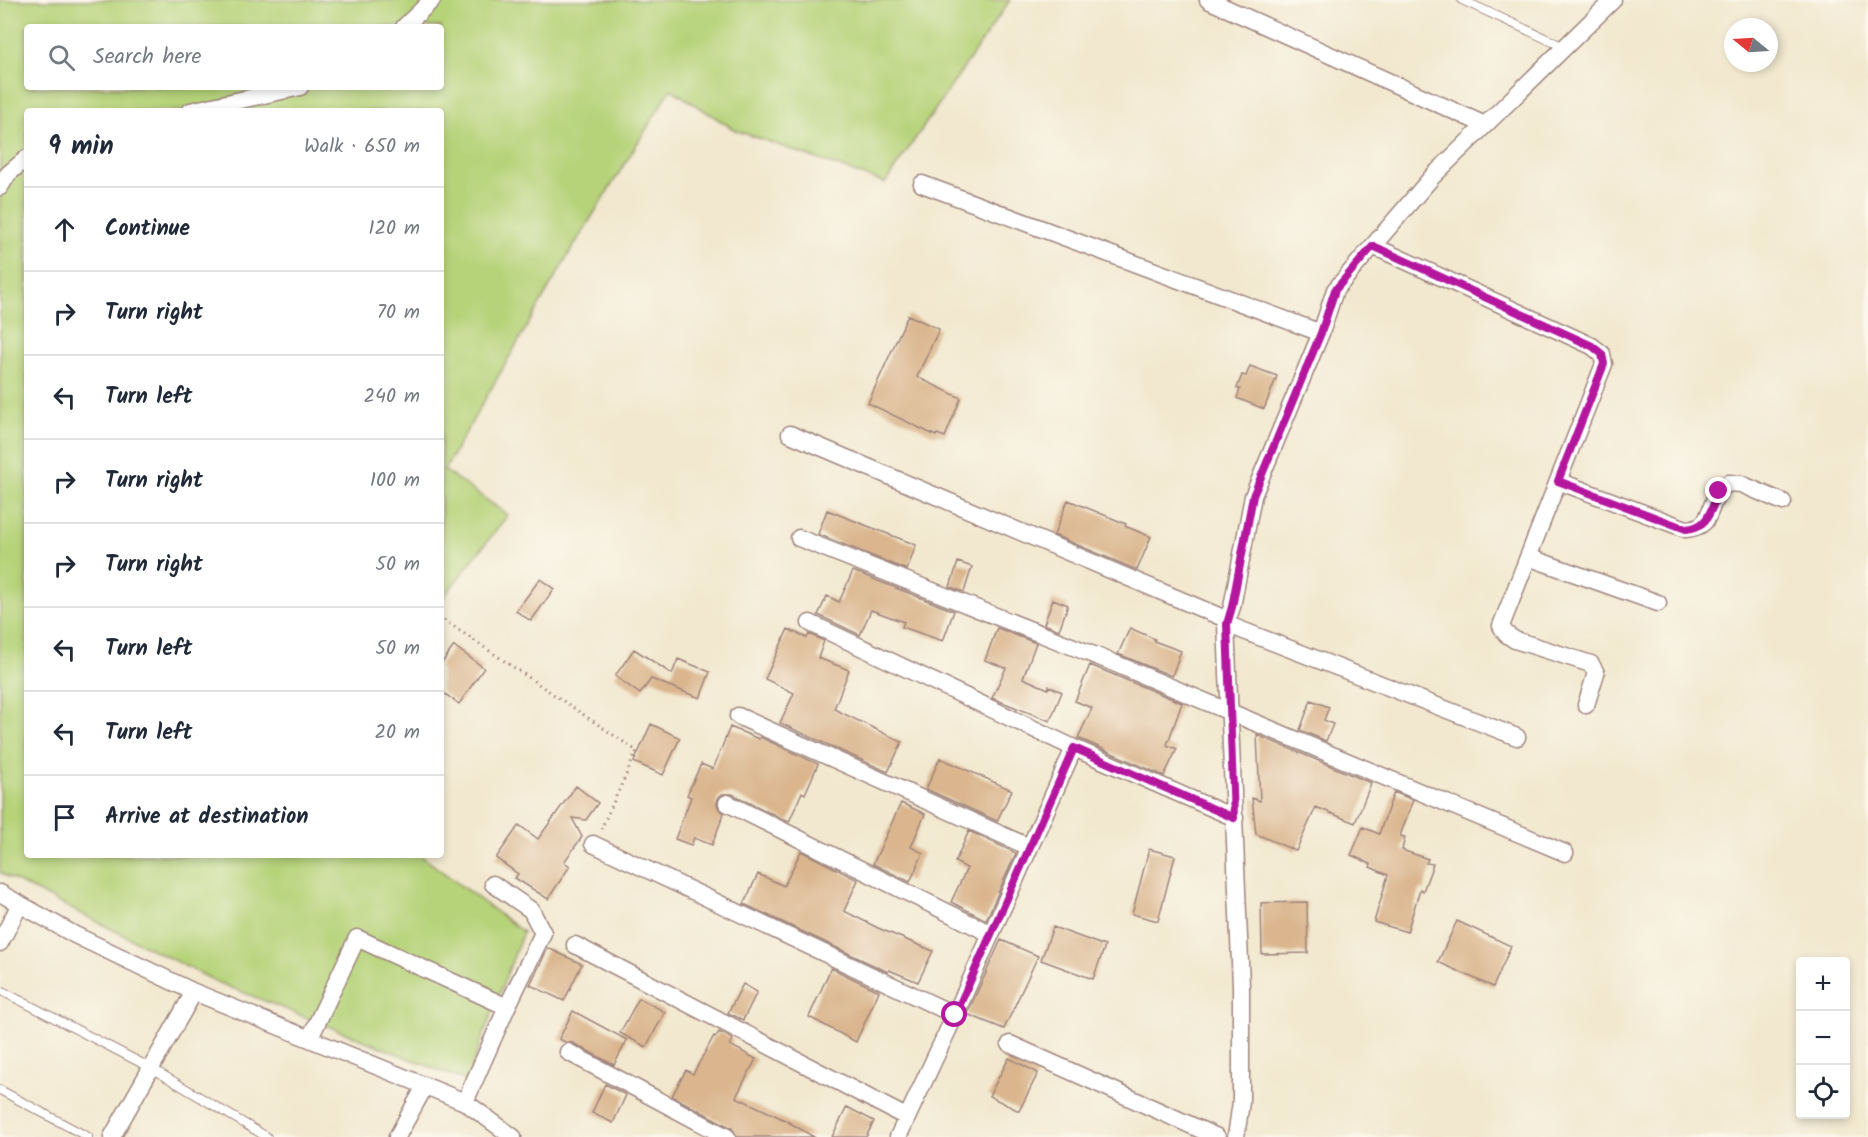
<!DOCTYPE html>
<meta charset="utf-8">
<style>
body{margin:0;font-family:Kalam,sans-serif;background:#f2f2f3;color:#1f2937}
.controls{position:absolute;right:18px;bottom:18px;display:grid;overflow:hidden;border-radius:6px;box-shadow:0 3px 9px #0003}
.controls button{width:54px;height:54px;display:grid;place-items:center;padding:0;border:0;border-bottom:2px solid #e0e1e3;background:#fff;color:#1f2937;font:30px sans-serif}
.compass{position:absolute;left:1724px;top:18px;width:54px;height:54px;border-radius:50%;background:#fff;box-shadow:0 3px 9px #0003;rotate:288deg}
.stop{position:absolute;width:18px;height:18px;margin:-14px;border:4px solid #b5179e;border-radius:50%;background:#fff}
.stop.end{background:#b5179e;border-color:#fff;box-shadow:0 2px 6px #0008}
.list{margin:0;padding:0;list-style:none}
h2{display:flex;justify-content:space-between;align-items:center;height:78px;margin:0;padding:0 24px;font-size:26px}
h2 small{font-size:20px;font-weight:400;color:#747a83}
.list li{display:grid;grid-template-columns:39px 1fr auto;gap:18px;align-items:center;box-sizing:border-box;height:84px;padding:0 24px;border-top:2px solid #e0e1e3}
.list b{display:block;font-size:22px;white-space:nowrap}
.list em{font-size:20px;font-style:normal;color:#747a83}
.icon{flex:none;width:33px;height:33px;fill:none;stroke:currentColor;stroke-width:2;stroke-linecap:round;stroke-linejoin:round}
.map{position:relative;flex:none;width:1868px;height:1137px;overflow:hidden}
.search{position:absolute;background:#fff;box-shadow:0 3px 9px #0003;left:24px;top:24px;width:420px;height:66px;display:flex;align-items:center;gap:15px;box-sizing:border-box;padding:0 21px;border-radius:6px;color:#747a83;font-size:22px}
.panel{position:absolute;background:#fff;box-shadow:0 3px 9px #0003;left:24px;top:108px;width:420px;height:750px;border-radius:6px}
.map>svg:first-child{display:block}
.green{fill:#b6d379;stroke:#807952;stroke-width:1.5;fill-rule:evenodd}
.building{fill:#dab58d}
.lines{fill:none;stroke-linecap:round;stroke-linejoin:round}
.lane-casing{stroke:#9e847d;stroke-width:10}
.street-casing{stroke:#9e847d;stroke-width:19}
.path{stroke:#9e847d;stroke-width:3;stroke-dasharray:1.5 4.5;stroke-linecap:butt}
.lane{stroke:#fff;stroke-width:8}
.street{stroke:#fff;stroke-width:16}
.route{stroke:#b5179e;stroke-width:8}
</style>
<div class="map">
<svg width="1868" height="1137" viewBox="0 0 1868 1137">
<rect width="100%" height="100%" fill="#fbf7ec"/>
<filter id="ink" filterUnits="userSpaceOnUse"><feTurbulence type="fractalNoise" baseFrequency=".0167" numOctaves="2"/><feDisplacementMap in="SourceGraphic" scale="12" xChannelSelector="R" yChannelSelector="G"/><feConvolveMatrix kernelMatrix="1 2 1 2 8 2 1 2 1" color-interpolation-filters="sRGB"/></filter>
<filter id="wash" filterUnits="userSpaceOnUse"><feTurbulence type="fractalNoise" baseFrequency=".008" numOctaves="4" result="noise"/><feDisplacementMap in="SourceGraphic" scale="24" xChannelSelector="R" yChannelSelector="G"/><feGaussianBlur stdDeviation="1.35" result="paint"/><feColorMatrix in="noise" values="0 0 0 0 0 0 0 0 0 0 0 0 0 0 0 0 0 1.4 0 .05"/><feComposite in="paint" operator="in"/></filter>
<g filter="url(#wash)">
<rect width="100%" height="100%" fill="#f2e8cf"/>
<!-- green -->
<path class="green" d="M0,0H1010L885,183L735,130L671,89L570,252L444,470L508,515L441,600V111H27V855H420L523,932L466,1081L217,982L0,873ZM27,27H441V87H27Z"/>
<g id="blocks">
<!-- building -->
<path class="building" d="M908,315L939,329L917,377L961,398L945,437L937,434L936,436L868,403Z
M1250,366L1277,376L1264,409L1237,398L1240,389L1237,388L1242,375L1246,376Z
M1068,500L1126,524L1125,526L1151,537L1137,570L1054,535Z
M827,510L916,545L907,570L818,534Z
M958,562L972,567L964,592L950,587Z
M853,571L954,611L943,641L902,627L904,622L871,610L860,635L818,615L827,596L839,602Z
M540,579L554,589L531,621L516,611Z
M1053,599L1068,605L1059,630L1044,624Z
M997,628L1036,643L1023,678L1048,689L1049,686L1062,692L1050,721L992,698L1006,668L985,660Z
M1130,628L1155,639L1154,641L1181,651L1172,676L1118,654Z
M788,629L807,638L809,634L824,641L818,658L849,670L834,709L902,742L888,772L780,723L794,693L765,679Z
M454,646L484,668L459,704L441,691V664Z
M634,649L672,674L678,659L710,672L700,698L651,679L640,694L615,676Z
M1090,665L1182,703L1167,745L1177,749L1164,776L1078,738L1092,708L1075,701Z
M1311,700L1329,707L1324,720L1333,724L1326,741L1300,730Z
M651,724L680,738L663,775L634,762Z
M730,727L759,739L760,737L818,764L805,794L802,792L789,822L732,794H722L718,798L717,804L719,809L724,813L712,845L694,838L691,845L675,839L691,797L687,795L701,764L713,769Z
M1257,735L1371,783L1355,823L1316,807L1296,851L1256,834L1252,798L1260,801Z
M940,758L1012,790L997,821L926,789Z
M576,786L598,803L586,820L572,818L582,837L564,862L570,866L548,899L515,878L518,874L496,858L519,825L538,839Z
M1394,792L1413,800L1400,836L1405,837L1402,850L1428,859L1426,863L1433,864L1423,891L1420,889L1407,932L1374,922L1388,875L1370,867L1371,864L1351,855L1363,827L1379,834Z
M901,803L925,814L911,847L923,853L910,882L873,864Z
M969,831L1016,853L986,920L951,902L967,868L955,862Z
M1149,849L1175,856L1158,921L1132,914Z
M801,851L858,880L844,911L878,928L933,951L918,982L889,970L888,972L744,904L758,874L784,886Z
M1307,902L1308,953L1262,954L1261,903Z
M1457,921L1511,946L1493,987L1438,962Z
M1053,927L1105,946L1093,979L1041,960Z
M1001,940L1038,956L1004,1029L967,1014Z
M548,948L582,964L564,1001L530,985Z
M831,968L879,991L856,1042L809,1017Z
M743,984L757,992L743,1020L728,1013Z
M639,998L665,1012L646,1047L620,1033Z
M573,1011L627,1040L614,1065L573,1043L565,1042L559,1039Z
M719,1032L733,1039L730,1045L756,1059L736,1097L785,1120L814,1137H737L732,1128L672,1096L686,1070L693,1074L714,1036L716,1037Z
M1009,1058L1038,1073L1019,1111L989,1096Z
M605,1084L626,1095L613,1123L592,1113Z
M847,1107L874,1121L866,1137H832Z"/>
</g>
</g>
<g filter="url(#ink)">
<use href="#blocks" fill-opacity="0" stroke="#9e847d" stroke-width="1.5"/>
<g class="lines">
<!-- lane casing -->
<g class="lane-casing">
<path id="lane" d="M1462,0L1564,47
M0,990L151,1068L267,1137
M0,1090L88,1137"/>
</g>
<!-- street casing -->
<g class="street-casing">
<path id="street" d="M1208,0L1485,125
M404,27L432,0
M190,111L300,87
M922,184L1321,333
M0,187L8,174L27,158
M1373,246L1592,346L1602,354L1604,364L1501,626L1506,634L1515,640L1591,664L1596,673L1586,705
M790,434L1228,620
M1558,481L1686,529C1712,527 1707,511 1718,493C1720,489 1725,486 1728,483L1741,484L1783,502
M799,538L1109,661L1565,853
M1528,557L1658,603
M810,623L1074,748L1235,818
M1226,624L1517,737
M738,716L1029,847
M727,803L991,934
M593,844L955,1015
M0,893L75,935L194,992L465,1102L513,1137
M0,943L20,904
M575,945L906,1117
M310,1038L357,938L507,1007L543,933L531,910L493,884
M1010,1044L1217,1137
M568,1052L727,1137
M465,1102L507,1007
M112,1137L194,992
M397,1137L425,1086
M898,1137L955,1015L1074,748
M1236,1137L1241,1102V986L1226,624L1232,607L1253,496L1321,333L1335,290L1432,177L1613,0"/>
</g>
<!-- path -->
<path class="path" d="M444,620L637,751L601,829"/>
<!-- lane -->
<use href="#lane" class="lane"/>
<!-- street -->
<use href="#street" class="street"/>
</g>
</g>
<g class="lines" filter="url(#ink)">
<!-- route -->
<path class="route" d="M955,1015L1074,748L1234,818L1227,624L1232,607L1253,496L1321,333L1335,290L1373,246L1592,346L1602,354L1604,364L1558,481L1686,529C1709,527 1710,511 1719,491"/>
</g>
</svg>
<div class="controls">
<button>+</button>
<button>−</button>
<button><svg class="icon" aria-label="locate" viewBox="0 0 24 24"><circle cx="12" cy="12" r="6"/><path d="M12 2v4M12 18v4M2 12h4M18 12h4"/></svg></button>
</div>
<svg class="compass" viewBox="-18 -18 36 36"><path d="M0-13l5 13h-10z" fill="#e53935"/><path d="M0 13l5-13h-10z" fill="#747a83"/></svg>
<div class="stop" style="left:955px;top:1015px"></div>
<div class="stop end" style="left:1719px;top:491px"></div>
<div class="search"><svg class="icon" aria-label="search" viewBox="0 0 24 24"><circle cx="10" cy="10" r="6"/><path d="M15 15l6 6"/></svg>Search here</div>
<section class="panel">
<h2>9 min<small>Walk · 650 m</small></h2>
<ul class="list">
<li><svg class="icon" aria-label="ahead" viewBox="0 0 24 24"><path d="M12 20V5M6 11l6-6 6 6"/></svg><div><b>Continue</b></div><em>120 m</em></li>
<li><svg class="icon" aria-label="right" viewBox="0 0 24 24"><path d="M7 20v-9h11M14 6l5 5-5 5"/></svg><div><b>Turn right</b></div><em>70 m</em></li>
<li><svg class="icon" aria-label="left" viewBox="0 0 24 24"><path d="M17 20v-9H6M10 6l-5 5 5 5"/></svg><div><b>Turn left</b></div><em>240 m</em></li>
<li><svg class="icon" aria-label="right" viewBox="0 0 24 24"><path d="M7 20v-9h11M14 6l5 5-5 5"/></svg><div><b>Turn right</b></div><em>100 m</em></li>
<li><svg class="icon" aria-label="right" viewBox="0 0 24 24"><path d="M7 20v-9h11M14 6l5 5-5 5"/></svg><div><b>Turn right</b></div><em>50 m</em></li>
<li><svg class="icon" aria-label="left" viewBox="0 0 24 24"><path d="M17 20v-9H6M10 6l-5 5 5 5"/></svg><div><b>Turn left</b></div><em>50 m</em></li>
<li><svg class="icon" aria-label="left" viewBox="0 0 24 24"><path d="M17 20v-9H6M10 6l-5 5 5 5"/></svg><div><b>Turn left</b></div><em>20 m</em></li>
<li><svg class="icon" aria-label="arrive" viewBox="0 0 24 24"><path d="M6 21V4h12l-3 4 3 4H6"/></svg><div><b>Arrive at destination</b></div></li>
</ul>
</section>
</div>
